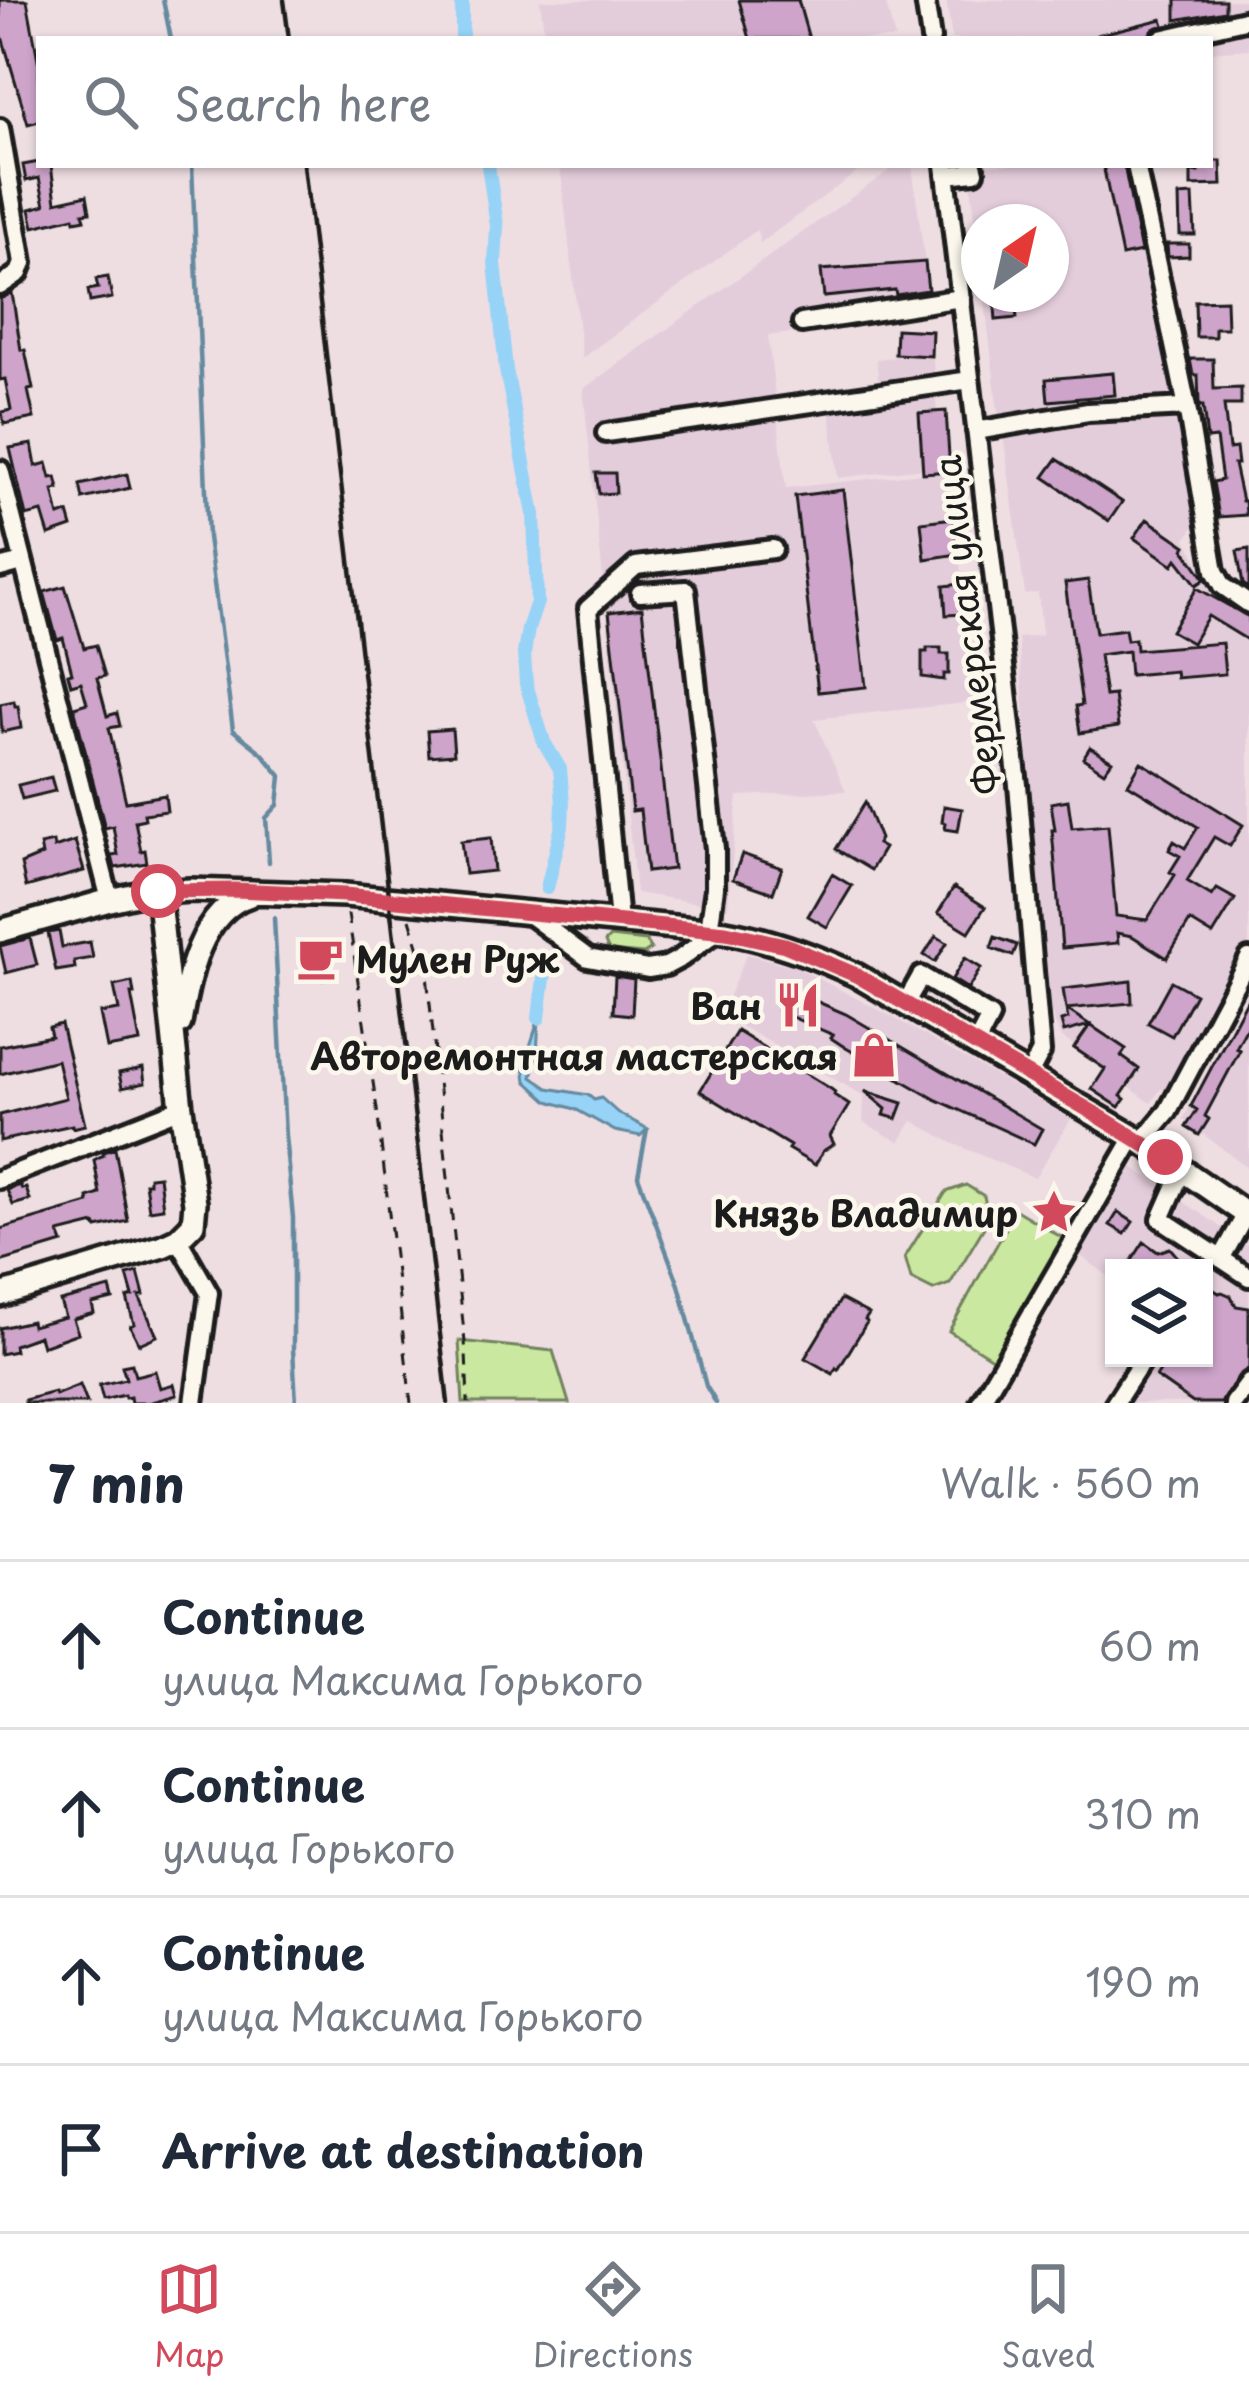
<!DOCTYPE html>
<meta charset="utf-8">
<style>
body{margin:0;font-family:"Playpen Sans",sans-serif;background:#f6f6f7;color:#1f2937}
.controls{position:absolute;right:36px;bottom:36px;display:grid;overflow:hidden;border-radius:0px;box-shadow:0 3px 9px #0004}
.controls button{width:108px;height:108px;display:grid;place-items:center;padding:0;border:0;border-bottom:3px solid #e0e1e3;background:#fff;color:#1f2937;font:60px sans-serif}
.compass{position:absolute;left:961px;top:204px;width:108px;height:108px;border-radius:50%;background:#fff;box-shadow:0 3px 9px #0004;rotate:34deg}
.stop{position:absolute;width:36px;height:36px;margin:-27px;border:9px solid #d1495b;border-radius:50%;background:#fff}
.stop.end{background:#d1495b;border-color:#fff;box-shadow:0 3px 12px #0008}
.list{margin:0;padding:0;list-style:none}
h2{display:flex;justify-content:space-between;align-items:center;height:156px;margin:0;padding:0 48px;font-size:51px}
h2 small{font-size:39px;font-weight:400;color:#747a83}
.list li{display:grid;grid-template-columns:78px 1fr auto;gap:36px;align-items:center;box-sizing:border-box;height:168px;padding:0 48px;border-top:3px solid #e0e1e3}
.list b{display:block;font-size:45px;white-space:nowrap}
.list p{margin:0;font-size:39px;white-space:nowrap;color:#747a83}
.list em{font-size:39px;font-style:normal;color:#747a83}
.icon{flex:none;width:66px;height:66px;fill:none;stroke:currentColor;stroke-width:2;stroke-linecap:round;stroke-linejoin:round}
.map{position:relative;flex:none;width:1249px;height:1403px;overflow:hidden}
.search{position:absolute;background:#fff;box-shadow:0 3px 9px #0004;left:36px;right:36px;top:36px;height:132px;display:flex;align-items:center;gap:30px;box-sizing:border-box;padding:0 42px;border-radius:0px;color:#747a83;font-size:45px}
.sheet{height:828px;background:#fff}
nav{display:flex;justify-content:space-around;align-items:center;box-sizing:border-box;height:168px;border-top:3px solid #e0e1e3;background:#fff;font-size:33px;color:#747a83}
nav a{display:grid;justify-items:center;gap:6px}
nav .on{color:#d1495b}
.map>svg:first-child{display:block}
.built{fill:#e4cddb}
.green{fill:#cae8a0;stroke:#73825e;stroke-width:3}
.water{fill:#96d3f7;stroke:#658a9f;stroke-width:3}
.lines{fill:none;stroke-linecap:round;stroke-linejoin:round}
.stream{stroke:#658a9f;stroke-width:4.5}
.canal{stroke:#96d3f7;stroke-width:14}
.building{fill:#cea4ca;stroke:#1c1c1c;stroke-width:3}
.minor-casing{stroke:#1c1c1c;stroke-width:26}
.major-casing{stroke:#1c1c1c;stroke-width:30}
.path{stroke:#1c1c1c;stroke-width:3;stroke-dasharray:12 9;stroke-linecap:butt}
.minor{stroke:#fbf7ec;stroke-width:16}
.major{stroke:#fbf7ec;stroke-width:21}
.rail{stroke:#1c1c1c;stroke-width:4.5}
.route{stroke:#d1495b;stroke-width:15}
.labels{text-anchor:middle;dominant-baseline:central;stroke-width:9;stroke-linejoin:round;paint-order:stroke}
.street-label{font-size:36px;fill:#1c1c1c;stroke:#fbf7ec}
.poi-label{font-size:36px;font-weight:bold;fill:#1c1c1c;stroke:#fbf7ec;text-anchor:end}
</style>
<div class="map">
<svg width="1249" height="1403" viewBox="0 0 1249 1403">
<rect width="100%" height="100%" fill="#eedee2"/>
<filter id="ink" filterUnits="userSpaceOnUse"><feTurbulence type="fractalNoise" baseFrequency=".00833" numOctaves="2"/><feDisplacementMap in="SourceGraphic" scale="24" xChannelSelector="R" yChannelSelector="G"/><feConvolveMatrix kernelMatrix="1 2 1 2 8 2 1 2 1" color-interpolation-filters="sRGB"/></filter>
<g filter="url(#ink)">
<!-- built -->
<path class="built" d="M540,0H885L895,39H545Z
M946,0H1249V49L1210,52V39H952Z
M560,165H867L760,243L757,230L582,358Z
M897,165H912L932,315L768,336L786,488L949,470L976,702L814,719L846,791L738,796L728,908L636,893L583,389Z
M969,165H1128L1177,394L999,421L984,294H1051V222H979V256Z
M932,353L935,380L879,386L876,359Z
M935,393L944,466L838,478L829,405Z
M1162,411L1177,420L1196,523L1186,539L1213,590L1249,608V947L1168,1089H1161L1151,1103L1060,1036L1051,1012L1018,638L1042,635L1038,593L1025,595L1003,434Z
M747,954L796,967L891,1016L1071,1119L1035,1178L954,1144L913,1121L899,1142L863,1122L864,1096L734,1022L725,1004Z
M1249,994V1169L1183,1119Z
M1131,1166L1249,1246V1403H1105L1134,1358H1204V1268H1114V1280L1078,1254Z"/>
<!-- green -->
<path class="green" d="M610,937L646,941L651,949L644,954L609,951L605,942Z
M966,1185L984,1196L989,1219L950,1284L933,1290L911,1279L905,1257L946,1192Z
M1016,1210L1066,1240L995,1360L949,1331Z
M459,1341L553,1351L569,1403H463Z"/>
<!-- water -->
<path class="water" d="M539,1018L537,1055L532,1077L548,1088L588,1095L594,1100L601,1098L618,1113L648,1129L640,1136L615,1131L575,1109L548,1101L526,1081L524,1065Z"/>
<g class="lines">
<!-- stream -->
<path class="stream" d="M163,0L171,39
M192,165L208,537L233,730L262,753L281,776L278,805L266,818L269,862
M274,918L285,1136L293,1218V1349L296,1403
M647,1129L638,1176L679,1285L706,1386L716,1403"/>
<!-- canal -->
<path class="canal" d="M462,39V0
M488,165L497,226L495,263L506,370L534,514L537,602L528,629L524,654L526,684L544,742L560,769L563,803L562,826L547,888
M539,1018L545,970"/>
</g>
<!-- building -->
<path class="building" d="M0,0H27L39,65V121L28,124L0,30Z
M739,0H798L809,39H750Z
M1176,0H1225V11L1176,20Z
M1162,19L1164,25L1153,29L1149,35L1135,39H1097V35Z
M1210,161H1221L1222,185L1191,186V172H1199V165H1210Z
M39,162V165H51L56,202L87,195L90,212L83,213L85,219L75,221L74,217L34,227L30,209L45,205L39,178L26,181L23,165Z
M1103,165H1124L1141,252L1122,256Z
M1193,195L1195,235H1180L1179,196Z
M1167,244H1189V256L1168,257Z
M925,262L928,290L896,295L895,290L824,297L821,270Z
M108,277L112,298L90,302L88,290L98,288L96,279Z
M12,293L21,350H25L33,389L28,390L34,418L4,424L2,412L11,410L5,379L0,380V299Z
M994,294H1014L1017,318L996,320Z
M1226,300L1227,328H1215V337H1196L1195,301Z
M896,329L932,331L931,356L895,354Z
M1190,359H1213L1214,389L1241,388V405H1224L1229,449L1236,448L1238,464H1234L1242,501H1245L1246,515L1219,517L1213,482L1222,480L1216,438L1207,439L1203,406H1200L1199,403L1198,375H1193Z
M1113,373L1115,395L1048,401L1046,379Z
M946,411L950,471L923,473L919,413Z
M32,444L36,466L47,463L51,478L56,477L59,489L53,490L59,516L68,513L72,527L49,535L42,512L26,516L10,448Z
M1057,459L1122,502L1109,521L1044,477Z
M596,473H615L616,493L599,494Z
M127,474L130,488L83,499L80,485Z
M843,490L866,687L818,692L795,496Z
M954,518L958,554L925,559L921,522Z
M1147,519L1186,546L1184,549L1205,579L1197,585L1177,559L1173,565L1134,538Z
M1249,549V587H1247L1243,584L1237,551Z
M1088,580L1096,633L1125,629L1127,640L1135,639L1136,650L1222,643L1225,674L1176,678L1175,671L1130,675L1128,651L1099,655L1105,696L1114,695L1118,727L1080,733L1076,706L1082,705L1065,583Z
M962,584L965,614L946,615L944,586Z
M65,586L84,648L96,645L105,676L97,678L107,716L117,713L120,726L109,728L126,802L165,795L167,811L144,814L145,819L135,821L141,851L145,850L147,863L115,868L112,856L118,855L113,826L105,828L74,707L87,703L81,682L71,685L68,674L72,673L63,638L57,640L44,592Z
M1197,588L1249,617V641L1208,616L1192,643L1171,631Z
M642,608L673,869L647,872L640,810L632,811L609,612Z
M927,648H941V654H949V674H944V680L922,677V652H927Z
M14,701L15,706H18L21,728L2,732L0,704Z
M452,729L454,754L429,756L427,731Z
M1090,747L1112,761L1104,772L1083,758Z
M1141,762L1243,825L1230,846L1214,837L1187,881L1212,896L1217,889L1235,899L1213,935L1190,921L1167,958L1132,936L1117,933L1118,943L1062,948L1052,830H1055L1051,803L1068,800L1072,828L1108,825L1116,916L1147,920L1175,875L1170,872L1180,856L1169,850L1174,841L1185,848L1198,827L1128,784Z
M51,777L55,791L22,799L18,785Z
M865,802L880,839L877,844L884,848L871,870L836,849Z
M944,806L962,809L958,831L945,829L946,823L942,822Z
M491,838L494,871L465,874L461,841Z
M75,841L84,871L26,887L21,864L42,855L40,845L53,842L54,848Z
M742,854L782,868L773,893L733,879Z
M832,874L852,886L827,927L808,916Z
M954,887L985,907L969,932L938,913Z
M59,931L62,947L90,942L93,958L74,961L75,968L56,971L48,933Z
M936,936L947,943L935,962L924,955Z
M995,937L1017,945L1013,956L991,948Z
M30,938L37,965L6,973L0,946Z
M316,944L326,945L324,979L313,978Z
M965,958L981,968L968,989L952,979Z
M615,976L634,979L632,1015L613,1013Z
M1131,981L1132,1003L1066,1009L1063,989Z
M1171,981L1195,994L1172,1036L1148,1023Z
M132,982L134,994H131L140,1042L107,1048L100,1013L119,1010L114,986Z
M788,989L846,1014L1042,1129L1034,1144L935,1099L846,1048L831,1038L833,1035L778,1011Z
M1249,997V1024L1236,1048L1240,1050L1205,1116L1209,1119L1199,1135L1186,1127L1197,1110L1191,1106Z
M1066,1009L1126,1049L1121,1056L1139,1069L1121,1096L1125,1099L1119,1107L1092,1089L1105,1069L1074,1048L1090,1025L1064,1032L1061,1021L1068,1019Z
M61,1024L85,1125L73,1128L72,1125L0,1141V1115L66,1098L57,1060L0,1074V1046L51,1036L49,1027Z
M737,1031L831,1089L835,1092L834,1095L849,1105L830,1136L834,1144L823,1151L815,1165L788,1149L790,1146L700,1091Z
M143,1068L145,1083L122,1088L119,1073Z
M865,1091L903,1103L897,1119L884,1115L886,1109Z
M115,1148L128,1221L97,1228L95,1224L59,1233L63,1243L0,1262V1229L89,1203L88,1198L100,1194L94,1160L103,1155V1152Z
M159,1176L163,1208L149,1210L145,1183H149V1177Z
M20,1185L22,1189L26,1188L30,1200L13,1205L7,1190Z
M1118,1212L1133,1222L1125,1234L1110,1225Z
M1144,1242L1158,1252L1170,1248L1182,1262L1180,1268H1127Z
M138,1272L144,1295L139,1296L157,1336L139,1344L130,1326L134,1324L127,1298L133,1296L127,1275Z
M110,1288L113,1299L92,1304L94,1313L73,1319L78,1333L42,1346L39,1336L14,1345L15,1351L0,1354V1328L31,1321L32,1326L65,1317L60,1301Z
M1211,1288L1219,1293L1222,1292L1231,1296L1236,1306L1249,1308V1368L1239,1375L1221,1403H1193L1156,1377L1169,1358H1204V1298Z
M841,1299L869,1314L865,1320L867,1322L838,1370L836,1368L833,1374L805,1358Z
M132,1364L135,1376L155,1371L160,1388L174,1384L177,1395L148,1403H131L130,1397L125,1398L124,1395L103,1400L99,1385L126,1379L122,1366Z
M80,1385L87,1403H25V1400L54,1392L55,1395Z"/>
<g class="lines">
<!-- minor casing -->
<g class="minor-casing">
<path id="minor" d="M925,0L931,39
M1161,39L1249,19
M0,128L23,263L19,273L0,286
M945,165L1018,785L1041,1052L1029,1075
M1136,165L1187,407L1215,571L1223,586L1249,604
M946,175L975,172L973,165
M802,323L961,298
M976,431L1088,412L1187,407
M606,433L970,380
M0,470L110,900
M0,568L22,562
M640,593L686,590L715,849V888L709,930
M526,912L588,958L648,969L666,966L681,958L717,931
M619,921L588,609L636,566L773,549
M905,1004L921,976L990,1017L976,1044
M1142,1142L1168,1111L1249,958
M1183,1169L1161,1219L1249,1277
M0,1179L181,1108
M178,1239L209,1293L194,1403
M1221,1259L1246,1214
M980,1403L1134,1137
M1115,1403L1144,1358
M1234,1403L1249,1383"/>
</g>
<!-- major casing -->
<g class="major-casing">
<path id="major" d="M0,931L110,900L136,894L190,890L345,895L726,932C772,940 813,955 856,975L1142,1142L1249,1216
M180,1023C188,977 200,911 250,895
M0,1295L163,1246L178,1239L193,1224L195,1203L181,1108L158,891"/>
</g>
<!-- path -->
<path class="path" d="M348,914L377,1109L411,1403
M410,919L427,975L466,1352L468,1403"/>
<!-- minor -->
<use href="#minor" class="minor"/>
<!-- major -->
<use href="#major" class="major"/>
<!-- rail -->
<path class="rail" d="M284,0L289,39
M304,165L448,1403"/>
</g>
</g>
<g class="lines" filter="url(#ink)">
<!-- route -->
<path class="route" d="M158,891L235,890L345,895L726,932L785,945L856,975L1094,1113L1165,1157"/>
</g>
<!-- icons -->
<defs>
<g id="cafe-bare" transform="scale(3.6)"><path d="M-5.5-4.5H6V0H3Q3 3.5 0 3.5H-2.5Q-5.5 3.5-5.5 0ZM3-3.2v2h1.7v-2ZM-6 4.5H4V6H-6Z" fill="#d1495b" stroke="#fbf7ec" stroke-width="2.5" paint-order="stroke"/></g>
<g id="restaurant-bare" transform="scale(3.6)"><path d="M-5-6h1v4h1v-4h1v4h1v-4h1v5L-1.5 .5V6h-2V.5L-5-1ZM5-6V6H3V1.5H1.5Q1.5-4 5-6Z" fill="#d1495b" stroke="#fbf7ec" stroke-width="2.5" paint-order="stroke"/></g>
<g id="shop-bare" transform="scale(3.6)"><path d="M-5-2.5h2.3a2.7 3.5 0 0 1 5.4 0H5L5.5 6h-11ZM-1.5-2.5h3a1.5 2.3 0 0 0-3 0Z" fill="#d1495b" stroke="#fbf7ec" stroke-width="2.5" paint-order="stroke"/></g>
<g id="sight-bare" transform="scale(3.6)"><path d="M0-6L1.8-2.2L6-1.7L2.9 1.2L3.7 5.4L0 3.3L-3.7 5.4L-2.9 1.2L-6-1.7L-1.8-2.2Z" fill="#d1495b" stroke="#fbf7ec" stroke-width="2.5" paint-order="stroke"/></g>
</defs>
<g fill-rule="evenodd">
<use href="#cafe-bare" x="320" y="958"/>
<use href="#restaurant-bare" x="798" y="1005"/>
<use href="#shop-bare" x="874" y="1055"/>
<use href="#sight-bare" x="1054" y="1212"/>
</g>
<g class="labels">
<!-- street labels -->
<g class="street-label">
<text transform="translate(966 625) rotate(-97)">Фермерская улица</text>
</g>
<!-- poi labels -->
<g class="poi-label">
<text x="356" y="958" text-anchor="start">Мулен Руж</text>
<text x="762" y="1005">Ван</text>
<text x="838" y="1055">Авторемонтная мастерская</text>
<text x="1018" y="1212">Князь Владимир</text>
</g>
</g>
</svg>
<div class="controls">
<button><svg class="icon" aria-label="layers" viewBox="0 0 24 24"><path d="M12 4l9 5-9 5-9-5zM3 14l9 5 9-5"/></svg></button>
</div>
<svg class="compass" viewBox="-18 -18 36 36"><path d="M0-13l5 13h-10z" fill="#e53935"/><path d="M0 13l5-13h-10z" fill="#747a83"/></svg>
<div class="stop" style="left:158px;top:891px"></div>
<div class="stop end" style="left:1165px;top:1157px"></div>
<div class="search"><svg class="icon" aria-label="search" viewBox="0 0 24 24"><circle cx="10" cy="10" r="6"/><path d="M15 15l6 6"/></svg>Search here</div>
</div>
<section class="sheet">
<h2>7 min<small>Walk · 560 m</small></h2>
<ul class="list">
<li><svg class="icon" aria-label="ahead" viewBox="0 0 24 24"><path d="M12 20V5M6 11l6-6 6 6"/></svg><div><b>Continue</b><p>улица Максима Горького</p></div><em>60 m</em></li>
<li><svg class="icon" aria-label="ahead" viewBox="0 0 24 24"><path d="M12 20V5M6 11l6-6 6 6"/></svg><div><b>Continue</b><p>улица Горького</p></div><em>310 m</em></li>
<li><svg class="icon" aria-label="ahead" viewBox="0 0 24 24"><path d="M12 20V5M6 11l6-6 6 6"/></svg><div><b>Continue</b><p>улица Максима Горького</p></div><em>190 m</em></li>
<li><svg class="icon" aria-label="arrive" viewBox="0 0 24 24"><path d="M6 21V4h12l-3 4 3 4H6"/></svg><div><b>Arrive at destination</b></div></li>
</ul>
</section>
<nav>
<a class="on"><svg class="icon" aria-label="map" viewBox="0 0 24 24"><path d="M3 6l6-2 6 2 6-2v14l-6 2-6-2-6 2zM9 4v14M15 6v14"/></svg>Map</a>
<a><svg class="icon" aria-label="directions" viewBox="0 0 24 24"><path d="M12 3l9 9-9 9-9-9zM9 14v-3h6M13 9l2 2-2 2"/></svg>Directions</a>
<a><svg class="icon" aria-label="saved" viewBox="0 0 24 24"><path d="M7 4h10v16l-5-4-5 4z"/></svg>Saved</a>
</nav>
